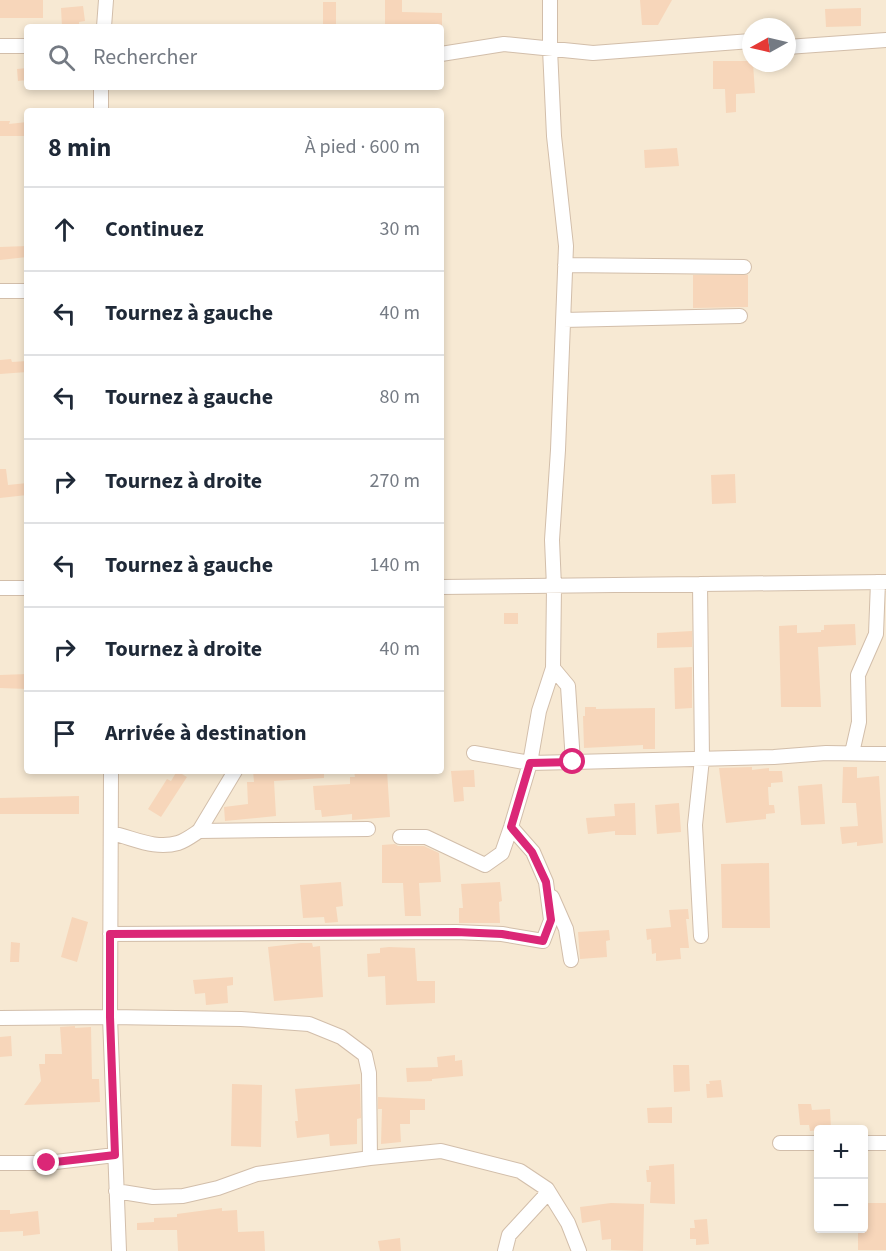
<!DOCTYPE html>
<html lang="fr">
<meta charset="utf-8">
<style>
body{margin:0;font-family:"Source Sans 3",sans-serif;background:#f2f2f3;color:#1f2937}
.controls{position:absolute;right:18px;bottom:18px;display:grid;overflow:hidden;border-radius:6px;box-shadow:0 3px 9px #0003}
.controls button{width:54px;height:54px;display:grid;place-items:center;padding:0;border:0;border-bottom:2px solid #e0e1e3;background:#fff;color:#1f2937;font:30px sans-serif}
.compass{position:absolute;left:742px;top:18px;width:54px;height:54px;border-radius:50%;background:#fff;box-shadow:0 3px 9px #0003;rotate:262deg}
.stop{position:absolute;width:18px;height:18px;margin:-14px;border:4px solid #db2777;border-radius:50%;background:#fff}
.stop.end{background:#db2777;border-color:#fff;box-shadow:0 2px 6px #0008}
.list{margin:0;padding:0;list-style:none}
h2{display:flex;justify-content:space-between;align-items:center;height:78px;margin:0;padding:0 24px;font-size:26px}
h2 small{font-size:20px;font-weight:400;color:#747a83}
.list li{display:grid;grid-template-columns:39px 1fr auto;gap:18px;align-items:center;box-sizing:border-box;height:84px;padding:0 24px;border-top:2px solid #e0e1e3}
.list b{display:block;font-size:22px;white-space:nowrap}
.list em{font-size:20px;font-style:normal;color:#747a83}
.icon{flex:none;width:33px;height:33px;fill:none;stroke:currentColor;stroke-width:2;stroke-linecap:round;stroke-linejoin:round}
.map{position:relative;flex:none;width:886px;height:1251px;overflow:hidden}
.search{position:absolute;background:#fff;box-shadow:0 3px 9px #0003;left:24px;top:24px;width:420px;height:66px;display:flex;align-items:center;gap:15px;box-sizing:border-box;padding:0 21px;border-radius:6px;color:#747a83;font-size:22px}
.panel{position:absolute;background:#fff;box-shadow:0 3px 9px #0003;left:24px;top:108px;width:420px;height:666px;border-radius:6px}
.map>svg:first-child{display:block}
.residential{fill:#f7e9d3;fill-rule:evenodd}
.building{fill:#f7d6ba}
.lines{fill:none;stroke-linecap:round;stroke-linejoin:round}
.minor-casing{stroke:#d2beaa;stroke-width:16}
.minor{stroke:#fff;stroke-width:14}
.route{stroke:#db2777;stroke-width:8}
</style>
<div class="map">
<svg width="886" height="1251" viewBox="0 0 886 1251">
<rect width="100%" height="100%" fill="#fef6e6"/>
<!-- residential -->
<path class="residential" d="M0,0H886V1251H0ZM27,27H441V87H27ZM751,27H787V63H751ZM27,111H441V771H27ZM818,1130H864V1228H818Z"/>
<!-- building -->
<path class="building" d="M0,0H43V18H0Z
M385,0H402V12L442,13V27H385Z
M640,0H672L658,25H642Z
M323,2H336V27H323Z
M83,6L85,21L79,22V27H62L61,8Z
M861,8V26L826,27L825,9Z
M713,61H751L753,63L755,93L736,94V112L726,113L725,89H713Z
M27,68V80L18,81L17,69Z
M0,121H10L9,124L27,122V136H0Z
M677,148L679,166L645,168L644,150Z
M27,246V257L0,260V247Z
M693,275H748V307L693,308Z
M11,359L12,362L27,361V372L0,374V360Z
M0,469H6L8,485L27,483V495L0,498Z
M735,474L736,503L712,504L711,475Z
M504,613H518V624H504Z
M855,624L856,645L818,647L821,707H781L779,626L797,625V633L821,632V630H824V625Z
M692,631V647L657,648V633Z
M692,667V708L675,709L674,668Z
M27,674V689L0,688V675Z
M585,707H596V709L655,708V749H643V745L584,748L583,716H585Z
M752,767V770L769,768V771H782L783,782L771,783V787H768L769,805H774L775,813L766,814V819L726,823L719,768Z
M843,767H857V778L879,776L883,843L857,846V842L842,844L840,827L858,826L856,803H842Z
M474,770L475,787H463L464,801L454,802L451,771Z
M177,771L187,777L161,817L148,809L167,779L171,781Z
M253,771H324V778L274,781L276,816L225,821L224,807L248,804L247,782H254Z
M354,771H387L390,817L352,820V814L322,817L321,810H315L313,786L350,784V777H355Z
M822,784L825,824L801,825L798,786Z
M79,796V814H0V798Z
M635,803L636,835H615V831L588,834L586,818L615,816L614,804Z
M679,803L681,832L657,834L655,805Z
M395,844L398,846H424L439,853L441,882L419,883L421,916H405L403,883H382V845Z
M769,863L770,928H722L721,864Z
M341,882L343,906L336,907L338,922L325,923L324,917L303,918L300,885Z
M500,882L502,901L499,902L500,923H459V908H463L461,884Z
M688,909L689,919H686L689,948H680L681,959L656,961V953L652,954L651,939L647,940L646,929L671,927L669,910Z
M72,917L88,922L77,962L61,957Z
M609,930L610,940L606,941L607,957L580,959L578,932Z
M11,942L20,943L19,962H10Z
M301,943H312L313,947L320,946L323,997L274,1001L268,947Z
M389,947L415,948L417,981H435V1003L386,1005L385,976L368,977L367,954L380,953V948Z
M233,977V985L227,986L228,1003L206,1005L205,993L195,994L193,980Z
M75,1026V1028L91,1027L92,1079H99L100,1102L24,1105L41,1081L39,1064H45V1054H62L60,1027Z
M11,1036L12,1056L0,1057V1037Z
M455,1055V1061L462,1060L463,1076L432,1079V1081L407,1082L406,1068L438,1067L437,1057Z
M673,1065H689L690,1091L674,1092Z
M721,1080L723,1097L707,1098L706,1084H710L709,1081Z
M232,1084L262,1085L261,1147L231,1146Z
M360,1084L361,1118L357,1119V1144L330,1146L329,1134L297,1138L295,1121H298L295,1089Z
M378,1097L425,1099V1110H410V1124H400L401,1142L381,1144L382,1109H378Z
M798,1104H811L812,1110L830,1109L831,1129L810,1131L809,1125H800Z
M672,1107V1123H648L647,1108Z
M674,1164L675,1204L650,1203L651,1182H647L646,1170H649V1166Z
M611,1203L644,1204L643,1251L611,1250V1239L602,1240L600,1220L582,1223L580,1207Z
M864,1203H886V1250H858V1228H864Z
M222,1208V1211L237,1210L238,1232L264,1231L265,1251H178L177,1230H137V1223L154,1222V1218L177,1217V1214Z
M0,1210H10V1214L38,1211L40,1234L23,1236V1231L0,1232Z
M707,1219L709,1244L696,1245V1239H690V1228H695L694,1220Z
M400,1238L401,1251H380L378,1241Z"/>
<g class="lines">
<!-- minor casing -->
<g class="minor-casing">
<path id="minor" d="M104,27L106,0
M0,46H27
M787,47L886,40
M441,54L504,44L593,53L751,41
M101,111V87
M565,265L744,267
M0,291H27
M563,320L740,316
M700,584L702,759L695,825L701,936
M441,587L886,582
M0,588H27
M474,753L530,763L573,762L568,686L553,668
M852,753L859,722L858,675L876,634L878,582
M573,762L774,757L826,753L886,754
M111,771L110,1017L119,1251
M199,831L235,771
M111,833C134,838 155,850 178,843C185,841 193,835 199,831L368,829
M400,837H426L485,865L502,853L511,827L530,763L539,711L553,668L554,587L552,540L558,450L566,246L554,136L550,49V0
M552,897L566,929L571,960
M110,934L456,932L502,934L543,941L551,920L546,882L533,852L511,827
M0,1018L110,1017L241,1019L309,1024L341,1037L365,1055L369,1073L370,1158
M780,1143H818
M864,1143H886
M0,1163H47L115,1155
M116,1191L153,1197L183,1196L218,1188L257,1174L370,1158L441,1151L520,1171L547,1189L568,1223L579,1251
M505,1251L509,1235L544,1197L547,1189"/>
</g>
<!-- minor -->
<use href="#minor" class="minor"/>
</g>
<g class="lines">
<!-- route -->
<path class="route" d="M47,1163L115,1155L110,1017V934L456,932L502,934L543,941L551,920L546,882L532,852L511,827L530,763L573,762"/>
</g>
</svg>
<div class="controls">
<button>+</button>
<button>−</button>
</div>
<svg class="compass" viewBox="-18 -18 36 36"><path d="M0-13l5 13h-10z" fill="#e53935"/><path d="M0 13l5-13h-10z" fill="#747a83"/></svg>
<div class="stop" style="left:573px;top:762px"></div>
<div class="stop end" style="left:47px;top:1163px"></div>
<div class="search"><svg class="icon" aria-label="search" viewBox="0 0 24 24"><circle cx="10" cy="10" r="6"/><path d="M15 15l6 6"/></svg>Rechercher</div>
<section class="panel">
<h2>8 min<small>À pied · 600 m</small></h2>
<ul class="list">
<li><svg class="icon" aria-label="ahead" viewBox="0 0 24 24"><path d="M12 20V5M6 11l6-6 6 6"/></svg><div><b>Continuez</b></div><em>30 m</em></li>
<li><svg class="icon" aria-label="left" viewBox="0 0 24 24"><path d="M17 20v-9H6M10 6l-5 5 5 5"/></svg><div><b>Tournez à gauche</b></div><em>40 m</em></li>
<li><svg class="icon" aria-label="left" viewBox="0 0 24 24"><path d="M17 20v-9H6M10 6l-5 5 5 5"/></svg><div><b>Tournez à gauche</b></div><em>80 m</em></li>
<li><svg class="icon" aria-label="right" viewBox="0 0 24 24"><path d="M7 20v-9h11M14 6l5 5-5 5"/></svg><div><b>Tournez à droite</b></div><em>270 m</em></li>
<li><svg class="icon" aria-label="left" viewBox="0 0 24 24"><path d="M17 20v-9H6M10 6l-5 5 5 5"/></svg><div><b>Tournez à gauche</b></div><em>140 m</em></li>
<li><svg class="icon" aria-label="right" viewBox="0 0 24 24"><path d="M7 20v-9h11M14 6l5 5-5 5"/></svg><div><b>Tournez à droite</b></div><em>40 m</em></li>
<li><svg class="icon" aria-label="arrive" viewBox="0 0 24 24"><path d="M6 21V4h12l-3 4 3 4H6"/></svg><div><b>Arrivée à destination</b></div></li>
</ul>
</section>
</div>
